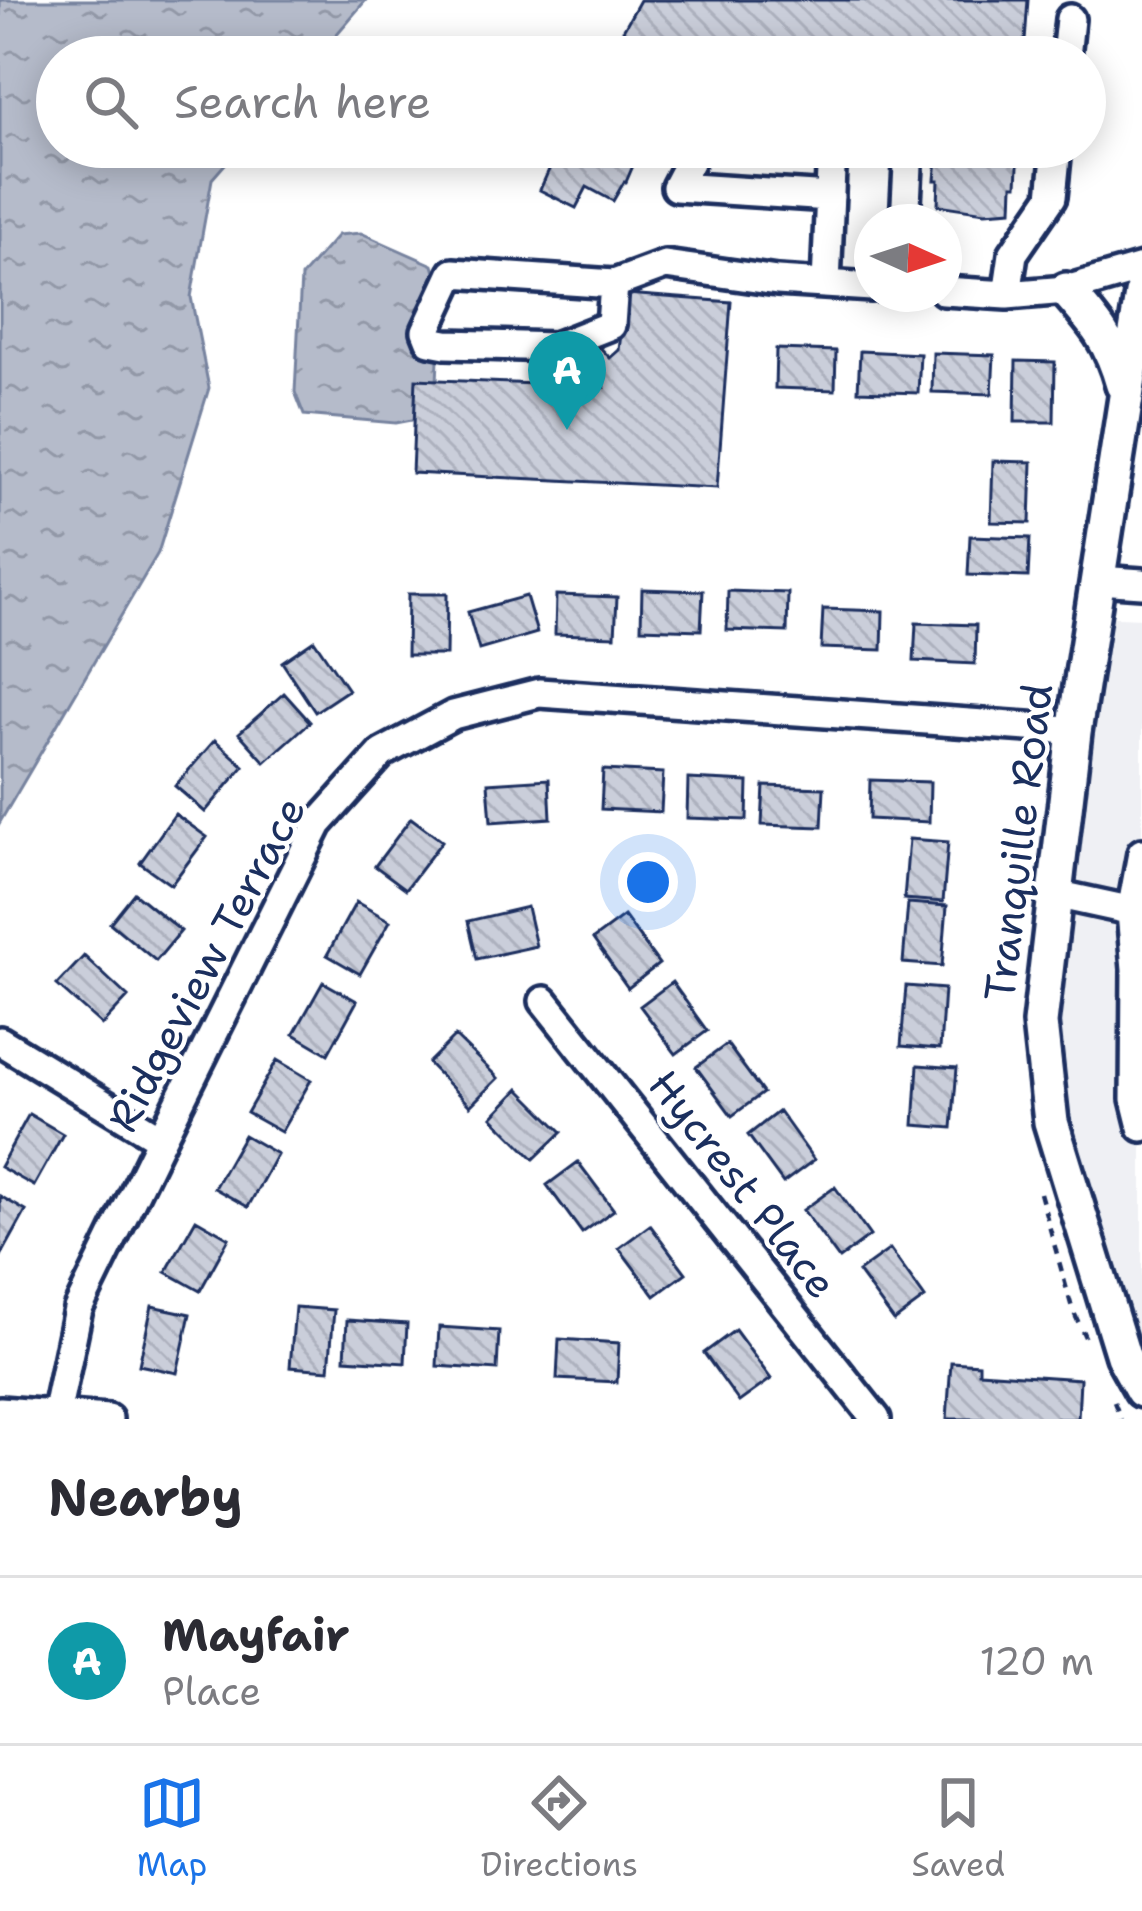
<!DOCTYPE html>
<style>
body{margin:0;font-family:"Shantell Sans",sans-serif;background:#f2f2f3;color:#2b2b33}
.compass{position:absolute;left:854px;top:204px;width:108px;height:108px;border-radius:50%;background:#fff;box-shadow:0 6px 30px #0003;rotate:93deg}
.you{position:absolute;left:648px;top:882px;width:42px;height:42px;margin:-30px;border:9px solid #fff;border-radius:50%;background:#1a73e8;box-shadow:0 0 0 18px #1a73e833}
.badge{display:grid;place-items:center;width:78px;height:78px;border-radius:50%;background:#1a73e8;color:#fff;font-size:39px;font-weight:700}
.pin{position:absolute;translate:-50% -99px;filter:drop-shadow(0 3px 6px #0008)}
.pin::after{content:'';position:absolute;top:63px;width:42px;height:36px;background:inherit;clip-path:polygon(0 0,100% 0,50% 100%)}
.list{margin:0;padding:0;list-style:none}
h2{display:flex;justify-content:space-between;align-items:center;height:156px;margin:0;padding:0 48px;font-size:51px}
h2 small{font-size:39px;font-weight:400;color:#7c7c81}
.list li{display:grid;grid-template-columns:78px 1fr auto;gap:36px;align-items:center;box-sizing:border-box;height:168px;padding:0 48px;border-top:3px solid #e1e1e2}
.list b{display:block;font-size:45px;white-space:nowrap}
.list p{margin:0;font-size:39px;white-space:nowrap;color:#7c7c81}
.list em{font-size:39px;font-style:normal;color:#7c7c81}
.icon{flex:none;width:66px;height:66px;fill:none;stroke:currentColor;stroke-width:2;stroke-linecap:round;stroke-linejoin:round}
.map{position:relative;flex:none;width:1142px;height:1419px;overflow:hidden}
.search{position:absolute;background:#fff;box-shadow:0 6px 30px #0003;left:36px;right:36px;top:36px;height:132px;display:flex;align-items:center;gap:30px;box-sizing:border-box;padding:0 42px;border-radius:66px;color:#7c7c81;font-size:45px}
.sheet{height:324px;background:#fff}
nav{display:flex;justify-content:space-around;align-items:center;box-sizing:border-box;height:168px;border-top:3px solid #e1e1e2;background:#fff;font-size:33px;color:#7c7c81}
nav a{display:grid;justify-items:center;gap:6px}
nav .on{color:#1a73e8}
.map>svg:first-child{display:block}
.built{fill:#eff0f4}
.water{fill:url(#water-ripples);stroke:#77839f;stroke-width:3}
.building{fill:url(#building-back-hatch);stroke:#1b2f5e;stroke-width:3}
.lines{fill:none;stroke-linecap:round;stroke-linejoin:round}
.minor-casing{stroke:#1b2f5e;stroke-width:36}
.major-casing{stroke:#1b2f5e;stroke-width:42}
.path{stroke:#1b2f5e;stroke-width:4.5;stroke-dasharray:9 9;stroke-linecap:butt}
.minor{stroke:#fff;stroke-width:27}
.major{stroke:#fff;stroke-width:33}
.labels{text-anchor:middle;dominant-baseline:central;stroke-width:9;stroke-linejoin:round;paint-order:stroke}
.street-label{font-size:42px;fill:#1b2f5e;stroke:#fff}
</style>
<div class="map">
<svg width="1142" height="1419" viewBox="0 0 1142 1419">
<defs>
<pattern id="water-ripples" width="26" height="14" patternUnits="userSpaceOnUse" patternTransform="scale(3)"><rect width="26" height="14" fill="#b5bbca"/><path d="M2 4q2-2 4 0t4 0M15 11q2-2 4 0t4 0" fill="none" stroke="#9298a7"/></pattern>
<pattern id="building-back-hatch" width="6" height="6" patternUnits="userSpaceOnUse" patternTransform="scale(3)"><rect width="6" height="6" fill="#caceda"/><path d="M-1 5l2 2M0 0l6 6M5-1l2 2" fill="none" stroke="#adb1be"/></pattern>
</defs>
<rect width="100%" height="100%" fill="#fff"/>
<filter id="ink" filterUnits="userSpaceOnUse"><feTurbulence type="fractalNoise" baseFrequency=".00833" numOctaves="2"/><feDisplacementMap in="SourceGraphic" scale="24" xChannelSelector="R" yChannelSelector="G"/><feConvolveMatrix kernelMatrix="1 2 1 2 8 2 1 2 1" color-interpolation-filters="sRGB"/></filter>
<g filter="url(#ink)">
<!-- built -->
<path class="built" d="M1094,616L1142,618V1390L1040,1023Z"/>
<!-- water -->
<path class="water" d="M0,0H366L317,57H57V147H240L212,179L191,297L209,388L158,553L0,822Z
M361,233L433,265L441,293L437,382L423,418L396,423L304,415L295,392L301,277L338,235Z"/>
<!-- building -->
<path class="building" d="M640,0H1028L1025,41H1023L1022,56L1024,57H710L711,39L700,38L690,57H608Z
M559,147H641L626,182H624L613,201L587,187L576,208L540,190Z
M938,147H1019L1017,185H1013L1012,210L985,212L938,205L939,180H935Z
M626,294L731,302L717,488L412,473L416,379L604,387L579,353L594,341L610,358L619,350Z
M776,349L836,351L835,390L775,388Z
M860,351L920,354L918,393L858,391Z
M933,353L994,355L992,394L932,392Z
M1016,361L1055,362L1054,422H1015Z
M993,461L1032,462L1030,523L991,522Z
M970,536L1030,538L1028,577L968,575Z
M642,589L703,591L701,630L641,628Z
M728,591L788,593L787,632L727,630Z
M408,594H447L446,655H407Z
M556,595L617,597L615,636L555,634Z
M526,596L537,633L479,650L468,612Z
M823,609L883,611L882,650L821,648Z
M916,623L976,625L975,664L914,661Z
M314,640L348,690L315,712L282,662Z
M284,693L310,722L265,762L239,733Z
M215,740L244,766L205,812L175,786Z
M603,770L663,773L661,812L601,809Z
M549,779L551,818L491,822L488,783Z
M688,779L748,782L747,820L687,818Z
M870,780L930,782L929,822L869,819Z
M764,786L824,788L822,827L762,825Z
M175,814L207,837L171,885L140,863Z
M411,818L442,841L406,889L375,866Z
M909,839L948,842L943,902L904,899Z
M134,893L181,931L156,961L110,923Z
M356,902L390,921L360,974L327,955Z
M908,903L947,906L942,966L903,963Z
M527,907L536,946L477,959L468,921Z
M624,916L659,964L628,988L593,939Z
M84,956L128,997L102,1025L57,985Z
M323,982L357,1001L328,1054L294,1034Z
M672,982L707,1031L676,1054L640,1006Z
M906,986L944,989L940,1049L901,1046Z
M455,1036L498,1078L470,1106L428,1063Z
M727,1044L763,1093L732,1116L696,1067Z
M277,1060L311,1080L281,1132L247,1113Z
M918,1065L957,1068L952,1128L914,1125Z
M519,1089L562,1132L534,1159L492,1117Z
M779,1111L814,1160L783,1183L748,1135Z
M29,1114L63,1134L34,1186L0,1167Z
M244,1135L277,1154L248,1207L214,1188Z
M578,1162L614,1210L582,1233L547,1185Z
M835,1187L870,1236L839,1259L803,1210Z
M0,1196L26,1211L0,1258Z
M196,1219L229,1238L200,1291L166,1272Z
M650,1225L686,1273L655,1296L619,1248Z
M890,1249L925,1298L894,1321L858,1272Z
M152,1306L190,1314L177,1373L139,1365Z
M295,1307L334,1310L329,1370L290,1367Z
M347,1320L407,1324L405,1363L345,1359Z
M439,1327L499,1331L497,1370L437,1366Z
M735,1330L771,1379L739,1402L704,1353Z
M559,1339L619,1343L617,1382L557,1379Z
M951,1362L979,1364V1372L1080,1379L1078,1419H947Z"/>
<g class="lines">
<!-- minor casing -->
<g class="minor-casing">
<path id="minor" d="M1066,57L1070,19
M697,147L676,187L830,197
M905,222L909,147
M614,284L453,273L426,331L430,341L446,344L555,347L611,325L614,284L665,265L777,281L872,287
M826,284L832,147
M944,291L1007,295L1066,290L1142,268
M1007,295L1013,254L1052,197L1057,147
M1099,580L1142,583
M1142,853L1131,912L1136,969L1135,1099L1142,1127
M1055,894L1142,913
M544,1001L876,1419
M0,1041L161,1139
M0,1411L108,1419
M56,1415L78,1309L161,1139L318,824L382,753L453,715L539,693L1056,729L1074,732"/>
</g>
<!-- major casing -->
<g class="major-casing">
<path id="major" d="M1066,290C1096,324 1111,341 1123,385
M1142,294L1074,732L1040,1023L1051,1122L1123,1356L1142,1390"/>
</g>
<!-- path -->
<path class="path" d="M1040,1193L1072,1308L1085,1337
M1114,1402L1121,1419"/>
<!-- minor -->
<use href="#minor" class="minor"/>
<!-- major -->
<use href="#major" class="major"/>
</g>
</g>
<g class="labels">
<!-- street labels -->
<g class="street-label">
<text transform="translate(1018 842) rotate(-83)">Tranquille Road</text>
<text transform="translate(206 964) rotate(-62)">Ridgeview Terrace</text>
<text transform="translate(743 1184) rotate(52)">Hycrest Place</text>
</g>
</g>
</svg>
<svg class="compass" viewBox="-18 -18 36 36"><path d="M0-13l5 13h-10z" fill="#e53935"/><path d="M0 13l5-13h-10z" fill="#7c7c81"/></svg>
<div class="you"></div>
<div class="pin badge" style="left:567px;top:430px;background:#0f9aa8">A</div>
<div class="search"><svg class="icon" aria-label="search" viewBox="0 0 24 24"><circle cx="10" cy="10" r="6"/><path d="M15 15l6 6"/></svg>Search here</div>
</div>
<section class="sheet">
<h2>Nearby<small></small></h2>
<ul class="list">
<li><span class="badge" style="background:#0f9aa8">A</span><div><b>Mayfair</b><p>Place</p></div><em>120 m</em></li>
</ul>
</section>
<nav>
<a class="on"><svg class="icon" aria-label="map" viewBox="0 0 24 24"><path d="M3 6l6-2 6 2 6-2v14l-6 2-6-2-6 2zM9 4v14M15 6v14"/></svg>Map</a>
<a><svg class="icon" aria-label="directions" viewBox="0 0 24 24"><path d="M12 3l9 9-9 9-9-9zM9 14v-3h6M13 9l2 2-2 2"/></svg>Directions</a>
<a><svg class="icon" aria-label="saved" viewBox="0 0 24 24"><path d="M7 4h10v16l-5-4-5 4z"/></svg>Saved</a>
</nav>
